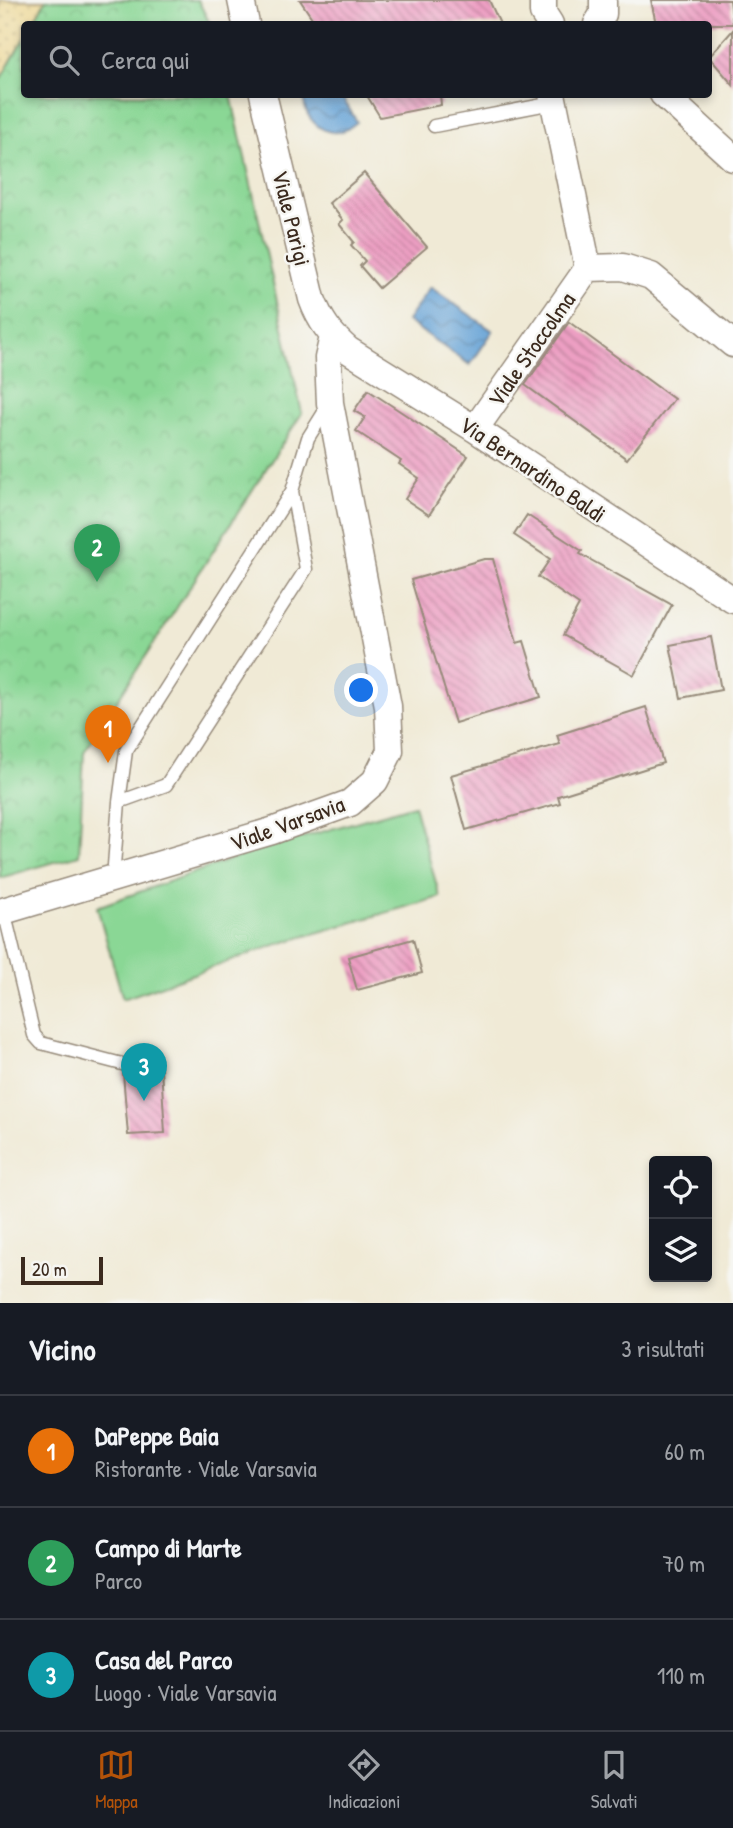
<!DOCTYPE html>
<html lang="it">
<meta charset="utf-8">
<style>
body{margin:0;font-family:"Patrick Hand",sans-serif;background:#20242c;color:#f1f3f6}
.controls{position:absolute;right:21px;bottom:21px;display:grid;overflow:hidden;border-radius:7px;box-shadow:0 4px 10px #0003}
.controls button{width:63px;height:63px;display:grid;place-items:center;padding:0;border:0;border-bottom:2px solid #363941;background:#171b24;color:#f1f3f6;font:35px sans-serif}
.scale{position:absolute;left:21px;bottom:18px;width:82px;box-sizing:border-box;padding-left:7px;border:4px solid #3b2a1e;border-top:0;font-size:19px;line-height:24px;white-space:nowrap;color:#3b2a1e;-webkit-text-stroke:5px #f6f6f2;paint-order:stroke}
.you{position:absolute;left:362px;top:691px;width:24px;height:24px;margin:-18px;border:5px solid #fff;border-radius:50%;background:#1a73e8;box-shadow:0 0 0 10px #1a73e833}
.badge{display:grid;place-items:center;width:46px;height:46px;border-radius:50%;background:#b45309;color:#fff;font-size:23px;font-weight:700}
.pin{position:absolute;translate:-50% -58px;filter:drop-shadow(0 2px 4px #0008)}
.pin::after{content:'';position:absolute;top:37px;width:24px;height:21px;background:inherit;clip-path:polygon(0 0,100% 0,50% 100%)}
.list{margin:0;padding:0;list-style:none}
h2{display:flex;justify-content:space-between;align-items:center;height:91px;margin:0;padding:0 28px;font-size:30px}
h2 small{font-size:23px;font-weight:400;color:#9ea1a6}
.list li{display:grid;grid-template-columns:46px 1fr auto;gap:21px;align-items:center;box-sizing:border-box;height:112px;padding:0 28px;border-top:2px solid #363941}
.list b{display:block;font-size:26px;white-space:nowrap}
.list p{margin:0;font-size:23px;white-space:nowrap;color:#9ea1a6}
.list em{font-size:23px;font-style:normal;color:#9ea1a6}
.icon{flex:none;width:38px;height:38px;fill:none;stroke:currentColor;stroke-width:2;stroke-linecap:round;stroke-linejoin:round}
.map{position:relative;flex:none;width:733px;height:1303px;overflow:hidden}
.search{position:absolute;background:#171b24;box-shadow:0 4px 10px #0003;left:21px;right:21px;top:21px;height:77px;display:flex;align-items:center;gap:18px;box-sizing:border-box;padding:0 24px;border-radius:7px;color:#9ea1a6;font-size:26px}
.sheet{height:427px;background:#171b24}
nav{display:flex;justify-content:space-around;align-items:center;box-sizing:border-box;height:98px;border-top:2px solid #363941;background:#171b24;font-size:19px;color:#9ea1a6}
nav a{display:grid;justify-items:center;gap:4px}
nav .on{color:#b45309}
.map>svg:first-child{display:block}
.sand{fill:url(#sand-dots);stroke:#94825e;stroke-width:2}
.park{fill:url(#park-crowns);stroke:#62805a;stroke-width:2}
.pitch{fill:#8ad795;stroke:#62805a;stroke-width:2}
.water{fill:url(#water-waves);stroke:#50667a;stroke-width:2}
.building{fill:url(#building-back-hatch)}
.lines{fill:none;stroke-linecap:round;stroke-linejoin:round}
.lane-casing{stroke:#968a7a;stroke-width:15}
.street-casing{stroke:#968a7a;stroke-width:29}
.lane{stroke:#fff;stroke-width:12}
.street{stroke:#fff;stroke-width:26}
.labels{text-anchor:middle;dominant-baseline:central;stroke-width:5;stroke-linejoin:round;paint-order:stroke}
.street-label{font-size:23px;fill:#3b2a1e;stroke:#f6f6f2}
</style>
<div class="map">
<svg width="733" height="1303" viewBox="0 0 733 1303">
<defs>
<pattern id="sand-dots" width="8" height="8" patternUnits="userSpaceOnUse" patternTransform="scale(1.75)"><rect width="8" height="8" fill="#eeda9e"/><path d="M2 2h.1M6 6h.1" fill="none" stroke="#cdbb88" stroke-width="1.8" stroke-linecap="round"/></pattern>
<pattern id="park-crowns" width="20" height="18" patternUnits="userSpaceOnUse" patternTransform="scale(1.75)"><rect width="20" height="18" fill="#8ad795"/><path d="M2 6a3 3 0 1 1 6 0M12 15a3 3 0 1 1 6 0" fill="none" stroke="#78b980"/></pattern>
<pattern id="water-waves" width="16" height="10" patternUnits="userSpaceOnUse" patternTransform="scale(1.75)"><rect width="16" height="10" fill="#65a2d6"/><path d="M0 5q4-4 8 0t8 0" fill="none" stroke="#5484ad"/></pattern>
<pattern id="building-back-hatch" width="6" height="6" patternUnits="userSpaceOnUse" patternTransform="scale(1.75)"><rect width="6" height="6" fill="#ed9fc3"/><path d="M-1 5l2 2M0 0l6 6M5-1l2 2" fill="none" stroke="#c1829e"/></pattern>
</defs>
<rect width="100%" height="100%" fill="#f6f6f2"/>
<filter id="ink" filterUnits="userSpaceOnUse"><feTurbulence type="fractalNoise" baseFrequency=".0143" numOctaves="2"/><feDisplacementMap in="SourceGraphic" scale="14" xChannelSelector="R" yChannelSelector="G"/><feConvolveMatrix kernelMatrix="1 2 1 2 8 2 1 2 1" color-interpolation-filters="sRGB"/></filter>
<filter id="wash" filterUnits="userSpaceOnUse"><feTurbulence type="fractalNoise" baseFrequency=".00686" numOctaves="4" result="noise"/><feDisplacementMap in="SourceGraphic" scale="28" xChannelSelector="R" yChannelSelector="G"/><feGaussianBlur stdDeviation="1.57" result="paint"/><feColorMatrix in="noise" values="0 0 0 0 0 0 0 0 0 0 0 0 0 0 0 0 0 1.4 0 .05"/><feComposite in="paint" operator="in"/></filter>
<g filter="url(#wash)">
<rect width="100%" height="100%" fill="#f0ead6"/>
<!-- sand -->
<path class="sand" d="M0,0H46L32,24H24V38L0,80Z"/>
<!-- park -->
<path class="park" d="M46,0H198L210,24H32Z
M24,38V94L231,95L302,413L84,752L79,855L0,878V80Z"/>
<!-- pitch -->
<path class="pitch" d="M414,805L440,897L278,944L123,999L97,907L252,852Z"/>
<!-- water -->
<path class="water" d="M305,95H341L357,122C353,125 347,130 343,131C322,138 300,114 305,95Z
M430,287L493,331L470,365L407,321Z"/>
<g id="blocks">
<!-- building -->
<path class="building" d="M300,0H489L500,24H316Z
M651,0H730L733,24H656Z
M733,30V85L709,57Z
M366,94H440L441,105L380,117Z
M364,173L427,247L379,288L360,266L365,261L351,245L354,242L339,224L343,220L329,203Z
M569,322L674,399L627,459L525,385Z
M368,390L468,456L429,515L405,499L419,478L399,464L401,461L356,431L365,417L354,411Z
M527,515L582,551L580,554L672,605L634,675L563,635L579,605L538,577L550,559L514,535Z
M484,559H493L517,643L524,641L541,697L455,723L411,580Z
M711,637L721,690L681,698L670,645Z
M646,707L663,763L558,796L560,803L466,830L451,775L560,744L557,735Z
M413,939L422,973L357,990L348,957Z
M161,1068L165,1133L128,1135L123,1073Z"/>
</g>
</g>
<g filter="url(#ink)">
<use href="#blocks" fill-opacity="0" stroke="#968a7a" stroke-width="2"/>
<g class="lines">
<!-- lane casing -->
<g class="lane-casing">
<path id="lane" d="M434,126L553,103
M292,491L306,569L166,785L119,802L126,751L292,491L308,438L328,406
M113,878L119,802
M4,911L34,1035L41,1043L122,1064"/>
</g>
<!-- street casing -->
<g class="street-casing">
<path id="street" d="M241,0L246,24
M543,0V13L550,24
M597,24L603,14V0
M263,94L312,299C320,321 331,335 348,350L475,429L733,600
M663,94L733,158
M588,268L623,267L651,276L733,344
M475,429L588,268L552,94
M0,912L272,831L350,803L375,781L390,751L388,706L330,403L328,358L333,337"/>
</g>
<!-- lane -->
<use href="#lane" class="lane"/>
<!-- street -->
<use href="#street" class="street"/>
</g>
</g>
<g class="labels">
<!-- street labels -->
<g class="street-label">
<text transform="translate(292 218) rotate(76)">Viale Parigi</text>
<text transform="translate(531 349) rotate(-55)">Viale Stoccolma</text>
<text transform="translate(533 469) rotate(34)">Via Bernardino Baldi</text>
<text transform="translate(287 823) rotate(-20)">Viale Varsavia</text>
</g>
</g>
</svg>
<div class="controls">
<button><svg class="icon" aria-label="locate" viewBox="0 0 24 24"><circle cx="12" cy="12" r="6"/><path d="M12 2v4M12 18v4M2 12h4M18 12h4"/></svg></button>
<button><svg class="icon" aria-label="layers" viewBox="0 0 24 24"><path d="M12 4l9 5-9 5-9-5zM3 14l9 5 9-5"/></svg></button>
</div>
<div class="scale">20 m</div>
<div class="you"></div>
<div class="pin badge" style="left:108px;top:763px;background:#e8710a">1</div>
<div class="pin badge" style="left:97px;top:582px;background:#2e9e5b">2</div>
<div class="pin badge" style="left:144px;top:1101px;background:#0f9aa8">3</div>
<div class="search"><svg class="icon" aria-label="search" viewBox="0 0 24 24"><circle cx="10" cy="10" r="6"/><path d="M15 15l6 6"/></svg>Cerca qui</div>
</div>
<section class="sheet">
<h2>Vicino<small>3 risultati</small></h2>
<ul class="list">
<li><span class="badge" style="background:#e8710a">1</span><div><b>DaPeppe Baia</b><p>Ristorante · Viale Varsavia</p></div><em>60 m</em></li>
<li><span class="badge" style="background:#2e9e5b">2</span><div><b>Campo di Marte</b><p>Parco</p></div><em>70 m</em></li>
<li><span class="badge" style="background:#0f9aa8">3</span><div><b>Casa del Parco</b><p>Luogo · Viale Varsavia</p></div><em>110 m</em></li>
</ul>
</section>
<nav>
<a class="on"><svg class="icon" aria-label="map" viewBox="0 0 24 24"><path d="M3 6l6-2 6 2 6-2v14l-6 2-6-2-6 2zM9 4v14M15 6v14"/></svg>Mappa</a>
<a><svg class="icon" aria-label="directions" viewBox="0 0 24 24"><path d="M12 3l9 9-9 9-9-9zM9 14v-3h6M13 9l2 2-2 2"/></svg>Indicazioni</a>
<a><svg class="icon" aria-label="saved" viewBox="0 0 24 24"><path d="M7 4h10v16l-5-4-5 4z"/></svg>Salvati</a>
</nav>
